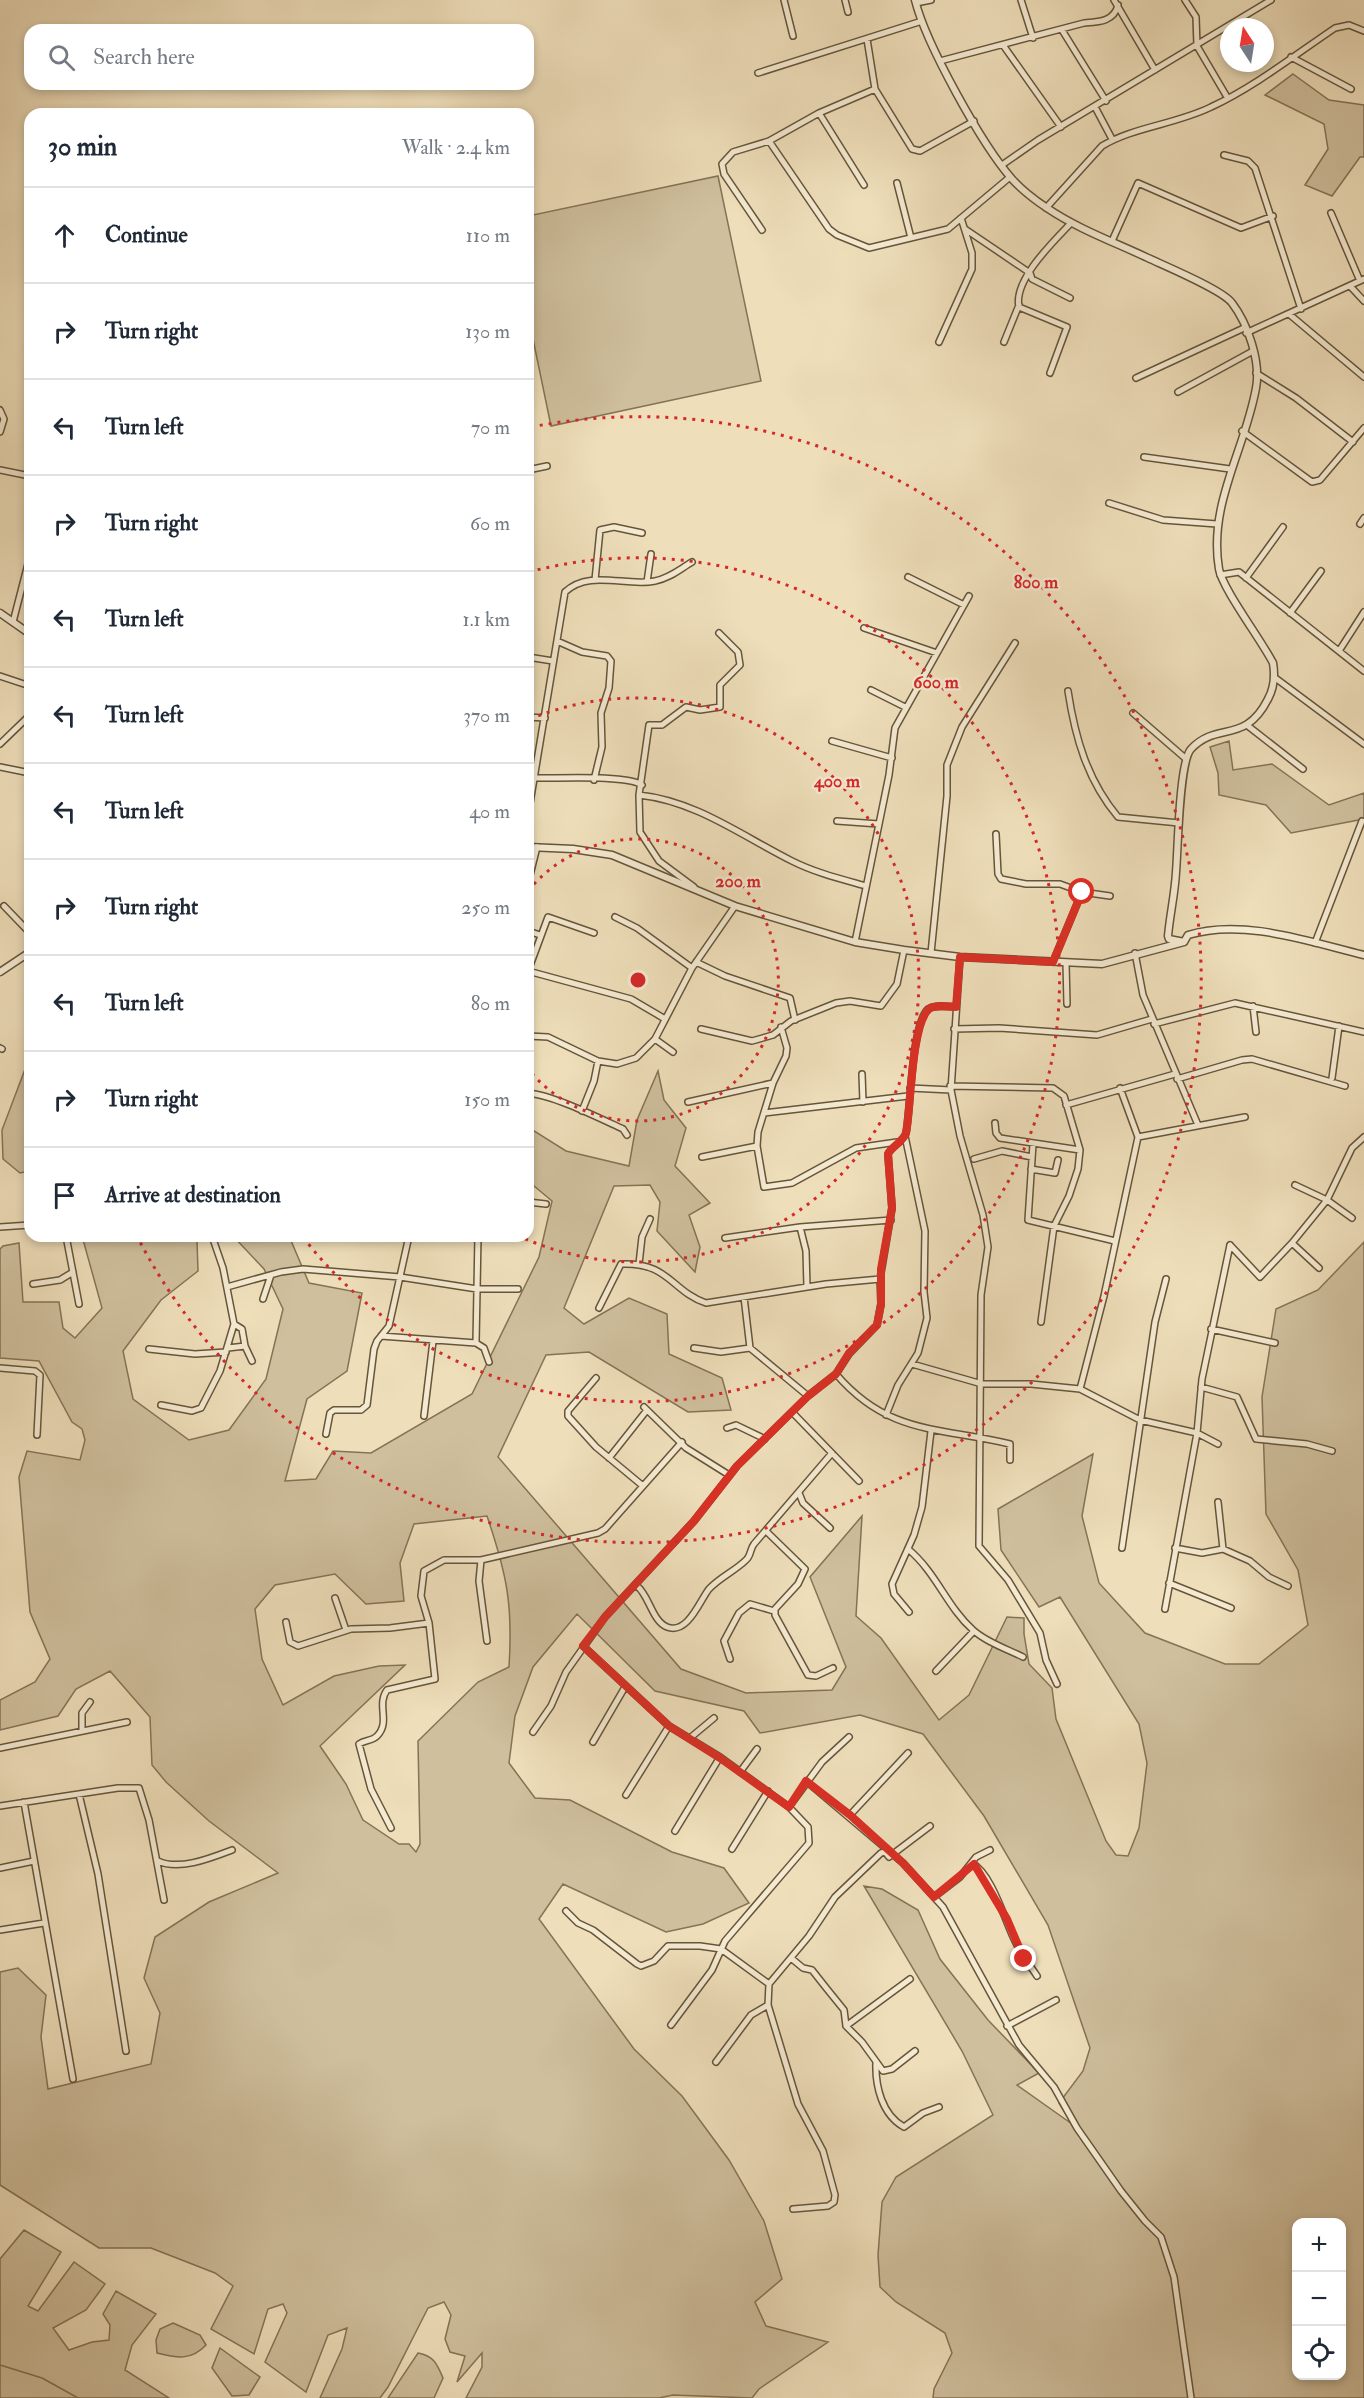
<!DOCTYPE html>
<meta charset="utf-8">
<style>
body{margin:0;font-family:"IM FELL Double Pica",serif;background:#f6f6f7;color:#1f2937}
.controls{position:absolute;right:18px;bottom:18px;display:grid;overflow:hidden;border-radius:12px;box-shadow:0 3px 9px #0003}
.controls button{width:54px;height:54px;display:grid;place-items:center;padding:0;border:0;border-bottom:2px solid #e0e1e3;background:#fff;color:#1f2937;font:30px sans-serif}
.compass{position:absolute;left:1220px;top:18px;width:54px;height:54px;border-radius:50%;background:#fff;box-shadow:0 3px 9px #0003;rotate:348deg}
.stop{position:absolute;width:18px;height:18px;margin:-14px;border:4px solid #d93025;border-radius:50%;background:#fff}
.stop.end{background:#d93025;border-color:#fff;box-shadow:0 2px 6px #0008}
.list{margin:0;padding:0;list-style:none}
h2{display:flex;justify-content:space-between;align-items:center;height:78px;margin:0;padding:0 24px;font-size:26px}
h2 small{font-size:20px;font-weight:400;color:#747a83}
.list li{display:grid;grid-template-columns:39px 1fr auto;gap:18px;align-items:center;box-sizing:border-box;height:96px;padding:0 24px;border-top:2px solid #e0e1e3}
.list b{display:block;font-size:22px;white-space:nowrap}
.list em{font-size:20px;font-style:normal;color:#747a83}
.icon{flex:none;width:33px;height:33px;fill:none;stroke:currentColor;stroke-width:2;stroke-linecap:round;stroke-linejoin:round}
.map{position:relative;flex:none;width:1364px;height:2398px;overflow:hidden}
.search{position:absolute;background:#fff;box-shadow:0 3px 9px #0003;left:24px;top:24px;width:510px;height:66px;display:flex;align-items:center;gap:15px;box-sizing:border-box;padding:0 21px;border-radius:18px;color:#747a83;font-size:22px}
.panel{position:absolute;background:#fff;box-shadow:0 3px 9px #0003;left:24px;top:108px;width:510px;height:1134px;border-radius:18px}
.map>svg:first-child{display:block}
.green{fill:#cfbf9d;stroke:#847356;stroke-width:1.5;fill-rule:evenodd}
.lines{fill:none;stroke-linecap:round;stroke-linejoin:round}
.stream{stroke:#807052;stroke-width:1.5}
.minor-casing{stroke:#665539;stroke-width:8}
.tertiary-casing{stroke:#665539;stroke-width:9}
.minor{stroke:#f4ead2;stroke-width:5}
.tertiary{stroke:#f4ead2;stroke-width:6}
.route{stroke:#d93025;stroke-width:8}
.ring{fill:none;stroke:#d62828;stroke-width:3;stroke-dasharray:3 6}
.centre{fill:#d62828;stroke:#f4ead2;stroke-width:3}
.ring-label{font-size:18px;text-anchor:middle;font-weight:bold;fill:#d62828;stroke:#f4ead2;stroke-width:4.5;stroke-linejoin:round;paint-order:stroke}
</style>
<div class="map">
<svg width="1364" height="2398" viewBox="0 0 1364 2398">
<rect width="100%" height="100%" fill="#eedeba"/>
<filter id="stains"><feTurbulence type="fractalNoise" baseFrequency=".00333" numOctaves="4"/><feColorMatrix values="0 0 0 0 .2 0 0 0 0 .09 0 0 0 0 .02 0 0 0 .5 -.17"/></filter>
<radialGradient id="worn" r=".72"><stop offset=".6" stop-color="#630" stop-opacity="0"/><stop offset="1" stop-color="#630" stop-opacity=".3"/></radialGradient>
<!-- green -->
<path class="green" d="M1293,74L1329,100L1364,105V157H1360L1332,196L1305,185L1328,149L1324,124L1265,95Z
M718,176L761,381L551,426L528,315V216Z
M1229,741L1233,770L1272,764L1329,805L1364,793V819L1291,833L1266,805L1219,795L1218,773L1210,747Z
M30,1045V1171L20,1173L3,1159L2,1130L27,1064Z
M658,1071L664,1100L686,1128L675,1166L710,1203L689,1215L700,1247L695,1272L657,1231L660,1202L650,1185L614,1186L564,1308L584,1324L629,1298L667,1314L669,1354L722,1378L731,1410L688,1412L589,1352L546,1355L498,1457L681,1669L746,1693L832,1690L846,1667L810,1577L862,1516L856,1616L881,1638L939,1720L969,1695L1007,1617L1024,1618V1634L1029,1664L1052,1688L1056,1719L1106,1841L1116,1855L1128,1856L1139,1828L1147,1763L1139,1724L1060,1597L1039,1607L1001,1550L998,1509L1093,1454L1082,1516L1099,1583L1145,1633L1225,1664H1259L1308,1625L1298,1570L1266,1514L1262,1397L1276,1309L1318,1290L1364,1242V2398H933L934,2389L952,2353L945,2333L896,2302L880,2287L878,2255L882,2202L896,2177L993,2115L962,2051L864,1886L882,1889L918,1910L940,1959L988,2020L1039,2073L1017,2085L1072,2124L1059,2103L1083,2071L1090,2048L1048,1925L984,1816L923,1734L860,1715L760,1733L744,1711L655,1691L577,1614L533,1667L515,1716L509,1763L535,1798L570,1800L672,1852L724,1868L749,1903L703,1924L666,1932L563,1884L539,1919L634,2049L682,2096L729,2160L764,2221L782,2279L755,2302L766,2326L828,2342L759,2389L752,2398L673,2395L659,2398H466L482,2367V2353L457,2382L465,2356L450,2352L445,2339L451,2315L444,2302L428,2308L388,2387L380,2398H320L342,2349L347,2328L328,2335L306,2392L265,2362L287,2313L283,2304L268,2309L254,2354L211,2329L233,2286L215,2273L151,2248H99L0,2185V1972L18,1968L46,1995L41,2037L48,2089L151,2064L160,2013L144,1978L155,1937L209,1902L278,1873L209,1821L166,1782L152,1765L150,1717L110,1671L76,1689L58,1716L0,1730V1700L35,1682L50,1659L30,1612L19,1477L27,1451L80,1460L85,1440L82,1429L72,1422L39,1361L0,1358V1249L3,1246L19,1243L23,1302H59L63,1328L75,1338L102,1308L82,1236H194L197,1241L198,1271L161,1300L123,1351L133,1399L189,1440L229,1430L266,1379L283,1309L264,1269L233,1236H289L309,1283L362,1293L347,1371L307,1399L285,1481L316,1479L333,1451L371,1453L472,1394L539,1257L552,1201L528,1181V1127L566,1151L629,1166L637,1120ZM487,1516C507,1575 513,1605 509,1667L478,1682L418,1741L420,1844L416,1852L409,1844H399L363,1820L346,1784L320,1746L405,1665L379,1666L334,1676L283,1705L262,1659L255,1609L275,1585L335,1574L366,1604L404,1601L400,1563L414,1524ZM1296,2222H1342V2376H1296Z
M24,2230L61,2252L28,2306L38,2311L74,2262L105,2284L86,2310L53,2328L69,2350L92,2342L109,2340L110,2325L103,2314L116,2291L156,2314L132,2345L125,2370L169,2398H0V2259Z
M173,2323L200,2335L206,2345C191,2361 177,2358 157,2353L156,2340L160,2329Z
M220,2348L260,2377L249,2395L232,2396L212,2368Z
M418,2353C434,2356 437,2364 443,2378L434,2398H388Z"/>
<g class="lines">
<!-- stream -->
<path class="stream" d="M0,2365L42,2378L78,2398"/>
<!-- minor casing -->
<g class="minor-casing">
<path id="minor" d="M784,0L793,36
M845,0L848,12
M1021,0L1033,38
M1114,0L1155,70
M1185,0L1196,17L1197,46L1227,97
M916,3L931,0
M1062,30L1106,101
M867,39L875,89L912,149L920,151L974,121
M1003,45L1061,127
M1291,57L1351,89
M940,61L1084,23C1098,22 1114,22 1118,5
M758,73L922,21
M1095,107L1112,139
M819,113L864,185
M769,141L829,229L837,235L869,248L948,229L1010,177
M1224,155L1248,161L1255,168L1301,309
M1002,165L1038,140L1271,0
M897,183L911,238
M1046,208L1102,146C1133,127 1177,124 1211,107C1254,87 1295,55 1335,28L1349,25L1364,31
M1331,213L1360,281
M965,229L1030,273L1032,279L1070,298
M762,230L724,174L722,164L733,152L769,141L819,113L875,89
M1112,241L1138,183L1241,228L1273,216
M1350,286L1364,301
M1289,314L1364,377
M1246,333L1364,279
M939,342L972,269V253L961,218
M1004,342L1019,305
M1050,373L1067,327L1019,307C1013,280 1054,241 1071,223
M1256,373L1296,398L1353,442
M1136,378L1244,328
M1178,392L1253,351
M0,410L4,419L0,432
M1242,431L1312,482L1320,480L1364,428
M1144,457L1230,469
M0,470L30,476
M528,470L547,466
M1109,503L1163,520L1217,524
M1360,524L1364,518
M1220,575L1239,572L1364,671
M908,577L964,605
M1246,578L1283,527
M595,580L600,530L614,527L642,533
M647,582L651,554
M1290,613L1321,571
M13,622L30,556
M864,628L937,653
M557,641L582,652L607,656L611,661L609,688L601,713L602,747L594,780
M1339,651L1364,612
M528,657L553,661
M0,676L30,686
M1274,677L1364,744
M871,690L905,707
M1068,691C1075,737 1087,780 1118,817L1179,823
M1133,713L1185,758
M528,717L545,718
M1248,726L1303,769
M832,741L892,758
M0,744L30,715
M0,767L30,773
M528,778C552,779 625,774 642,785
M639,795C696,801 742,836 792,861C816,873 841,879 866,886
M528,815L565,592C589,569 626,587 655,581C670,578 680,569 692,562
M837,821L879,824
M996,834L998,874L1001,879L1026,884H1060L1082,892L1110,896
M528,883L537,847
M694,887L659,861L640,832L639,795L649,725H662L686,707L700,710L720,707V685L740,665L738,652L719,633
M4,906L30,933
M615,917L637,928L692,968
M528,931L540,935
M855,942L889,775L895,728L969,596
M1315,943L1362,821
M931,953L947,796V765L962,727L1015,643
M1135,953L1143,995L1198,1125
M960,957L951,1090L960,1136L983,1215L988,1247L981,1295L979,1546L1008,1580L1040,1633L1046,1660L1057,1684
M696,962L725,976L790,998L795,1020
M1053,962L1082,892
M1066,963L1067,1004
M528,971L631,999L665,1019
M528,971L548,917L594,933
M1253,1006L1256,1032
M1154,1024L1235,1003L1364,1032
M781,1027L787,1048L786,1056L773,1083L758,1132L757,1146L764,1187L792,1183L856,1148L897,1142
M701,1029L752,1041L773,1035L791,1021L836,1003L850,1001L881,1006L897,984L904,950
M954,1029L999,1028L1097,1035L1152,1019
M528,1036L548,1037L598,1061L617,1064L636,1058L655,1039L692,968L735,906
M655,1039L673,1052
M0,1048L2,1049
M862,1074L863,1102
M1332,1078L1339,1026
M1177,1079L1242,1060L1252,1059L1345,1086
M950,1086L1053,1088L1064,1096L1080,1150L1078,1169L1069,1196L1054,1226L1041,1322
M910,1088L951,1090
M528,1093C553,1095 599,1118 623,1129L627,1135
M688,1102L773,1083
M1066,1105L1175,1074
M582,1111L594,1081L598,1061
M764,1113L908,1096
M995,1123L996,1133L1000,1138L1080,1150
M1138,1137L1245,1117
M1033,1144L1028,1220L1115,1241
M702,1157L757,1146
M974,1159L1002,1151L1032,1157
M1031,1169L1055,1173L1058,1160
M1295,1185L1327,1200L1352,1218
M528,1202L546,1204
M0,1227L30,1225
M800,1227L806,1251L807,1287
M66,1236L79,1304
M725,1238L800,1227L891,1220
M1292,1243L1319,1268
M1230,1245L1260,1277L1292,1243L1327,1200L1352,1148L1364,1137
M639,1264L642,1237L650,1219
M33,1284L60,1280L73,1272
M227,1287L281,1272L303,1269L400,1277L477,1289H518
M744,1297L750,1348L808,1396
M263,1299L271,1275
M599,1308L621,1264C669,1262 671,1291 706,1303L826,1284L880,1279
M234,1324L242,1329L245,1346
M1211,1329L1275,1343
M381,1336L476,1343L478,1236
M476,1343L484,1348L489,1362
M228,1348L245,1346L252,1361
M694,1348L721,1352L750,1348
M149,1349L195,1354L226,1352
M912,1364L982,1384H1031L1080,1389L1140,1420L1197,1433L1218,1444
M0,1368L35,1371L40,1375L37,1435
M836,1374C888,1435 939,1427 1010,1444V1460
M596,1378L568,1411V1416L596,1447L643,1486
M1201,1387L1237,1397L1256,1439L1307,1444L1332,1451
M1080,1389L1104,1296L1138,1137L1120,1088
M161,1405L192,1411L201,1408L220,1371L234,1324L223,1268L212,1236
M644,1407L686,1448L729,1475
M792,1412L859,1481
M886,1415L898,1385L918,1353L927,1318L924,1292L925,1231L905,1136
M424,1416L433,1341
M727,1428L736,1425L765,1439
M326,1434L330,1413L334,1410H361L367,1405L374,1349L377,1341L389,1326L409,1236
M609,1458L647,1410
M799,1493L803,1503L830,1528
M1218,1502L1223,1549
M766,1531L805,1569L798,1584L775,1609V1615L808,1675L816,1676L833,1668
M1122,1548L1155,1322L1166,1279
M1175,1548L1202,1553L1223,1549L1250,1561L1269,1577L1288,1586
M908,1549C936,1572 947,1607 973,1630C986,1642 1007,1649 1023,1657
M481,1560L479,1581L487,1641
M1169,1583L1231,1608
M637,1586C649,1595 652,1621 667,1627C688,1635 700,1600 709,1589C720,1577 735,1571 746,1560C751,1556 750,1549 754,1544L832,1453
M335,1598L346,1630
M1165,1609L1197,1433L1202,1379L1230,1245
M909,1612L894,1594L892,1584L914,1535L922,1507L931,1431
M286,1622L290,1642L298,1646L351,1629L390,1628L429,1623
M583,1646L669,1726L720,1757L789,1807L808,1827L809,1843L725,1941L712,1970L671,2025
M730,1659L724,1641L739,1613L750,1604L774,1611
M936,1671L974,1631
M82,1731V1713L90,1702
M533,1732L551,1706L566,1672L605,1617L694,1521L737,1466L808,1396L836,1374L849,1354L877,1325L881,1304L880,1279L892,1208L888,1154C892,1146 904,1141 906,1133C911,1109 911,1025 928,1009C935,1004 948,1007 956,1007
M690,1738L714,1718
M593,1742L625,1687
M0,1748L127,1722
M740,1772L757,1749
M806,1781L903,1863L943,1907L1019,2045L1054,2087L1077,2128L1121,2191L1145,2221L1161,2237L1174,2277L1191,2398
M79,1794L98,1874L126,2051
M626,1795L669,1726
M24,1802L73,2079
M0,1806L118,1788H139L149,1820L164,1900
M789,1807L822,1762L849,1737
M850,1815L908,1753
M391,1828L371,1789L359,1744C365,1740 372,1741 377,1736C391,1722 376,1705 387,1690L435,1679L429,1623L421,1596L424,1571L444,1560H481L598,1533L605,1529L682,1442
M675,1831L720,1757
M732,1849L768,1791
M158,1861C179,1871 211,1858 232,1850
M972,1863C992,1874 1005,1921 1015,1941C1021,1954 1029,1964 1037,1976
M0,1868L34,1861
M934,1897L960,1877L976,1857L990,1850
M566,1911L578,1923L593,1930L637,1964L641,1966L654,1961L668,1946H700L721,1949L769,1984
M0,1930L44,1923
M791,1958L803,1968L812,1970L827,1989L844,2010L846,2026L862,2042L883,2071L892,2069L915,2051
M846,2026L910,1979
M1007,2026L1056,2000
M716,2062L751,2015L768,2005
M876,2062C875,2086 882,2115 904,2127L923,2113L939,2107
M793,2209L828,2206L834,2202L835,2195L823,2151L798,2104L768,2005L769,1984L809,1936L835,1897L881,1853L885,1852L889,1857L930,1826"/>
</g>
<!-- tertiary casing -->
<g class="tertiary-casing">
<path id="tertiary" d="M915,0C926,44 982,145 1012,179C1022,190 1035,200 1047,208C1078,229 1114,242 1148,258C1165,266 1223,290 1232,303C1248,324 1261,362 1256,388C1245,450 1208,504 1219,569C1222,588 1262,641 1273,663C1275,675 1274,688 1268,699C1245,745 1217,721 1191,749C1179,762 1178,850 1176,872C1175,893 1170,914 1168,936L1169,939L1184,942
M0,613L30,634
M528,847L573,849L612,855L735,906L855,942L904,950L960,957L1102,964L1184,942L1188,935C1243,918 1310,942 1364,955
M0,972L30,952"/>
</g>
<!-- minor -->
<use href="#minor" class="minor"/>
<!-- tertiary -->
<use href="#tertiary" class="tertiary"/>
</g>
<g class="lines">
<!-- route -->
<path class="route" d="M1024,1959L1007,1919L974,1864L934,1897L903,1863L850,1815L806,1781L789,1807L720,1758L669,1726L583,1646L605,1617L694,1521L737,1466L808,1396L836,1374L849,1353L877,1325L881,1304V1269L892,1208L888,1154C892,1146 904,1141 906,1133C911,1109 911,1025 929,1009C935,1004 948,1007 956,1007L960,957L1053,962L1082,892"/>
</g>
<!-- distance rings -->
<g class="ring">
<path d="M528 891A141 141 0 1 1 528 1069"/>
<path d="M530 719A282 282 0 1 1 521 1237"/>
<path d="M529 572A422 422 0 1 1 303 1237"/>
<path d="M531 427A563 563 0 1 1 139 1240"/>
</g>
<circle cx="638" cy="980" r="9" class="centre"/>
<g class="ring-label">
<text x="1036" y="588">800 m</text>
<text x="936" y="688">600 m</text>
<text x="837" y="787">400 m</text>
<text x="738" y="887">200 m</text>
</g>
<rect width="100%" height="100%" filter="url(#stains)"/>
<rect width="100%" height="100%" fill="url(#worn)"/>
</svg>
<div class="controls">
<button>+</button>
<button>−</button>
<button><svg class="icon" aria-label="locate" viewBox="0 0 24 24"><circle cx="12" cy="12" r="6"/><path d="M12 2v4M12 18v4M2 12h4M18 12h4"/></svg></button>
</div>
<svg class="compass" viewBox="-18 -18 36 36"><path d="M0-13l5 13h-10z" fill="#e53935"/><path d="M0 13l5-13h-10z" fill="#747a83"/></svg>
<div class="stop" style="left:1082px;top:892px"></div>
<div class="stop end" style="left:1024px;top:1959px"></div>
<div class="search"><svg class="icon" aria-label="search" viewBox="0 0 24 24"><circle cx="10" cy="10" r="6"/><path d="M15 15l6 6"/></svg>Search here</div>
<section class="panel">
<h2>30 min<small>Walk · 2.4 km</small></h2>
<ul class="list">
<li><svg class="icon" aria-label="ahead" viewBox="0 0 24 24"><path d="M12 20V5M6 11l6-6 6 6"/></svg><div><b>Continue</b></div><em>110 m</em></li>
<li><svg class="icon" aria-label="right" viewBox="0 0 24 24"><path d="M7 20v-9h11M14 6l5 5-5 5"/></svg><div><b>Turn right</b></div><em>130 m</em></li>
<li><svg class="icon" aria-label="left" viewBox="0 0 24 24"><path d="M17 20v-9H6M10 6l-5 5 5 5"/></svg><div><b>Turn left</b></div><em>70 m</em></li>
<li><svg class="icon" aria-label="right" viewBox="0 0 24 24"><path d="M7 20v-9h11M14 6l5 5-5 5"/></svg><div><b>Turn right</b></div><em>60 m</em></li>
<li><svg class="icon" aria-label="left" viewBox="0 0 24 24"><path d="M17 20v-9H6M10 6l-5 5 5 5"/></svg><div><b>Turn left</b></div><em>1.1 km</em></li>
<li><svg class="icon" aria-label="left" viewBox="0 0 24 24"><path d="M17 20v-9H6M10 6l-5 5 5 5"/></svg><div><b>Turn left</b></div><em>370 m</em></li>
<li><svg class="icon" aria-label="left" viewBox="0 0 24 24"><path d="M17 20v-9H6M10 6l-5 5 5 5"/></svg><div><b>Turn left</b></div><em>40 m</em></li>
<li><svg class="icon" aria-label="right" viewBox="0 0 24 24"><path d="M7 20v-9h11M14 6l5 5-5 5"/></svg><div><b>Turn right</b></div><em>250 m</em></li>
<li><svg class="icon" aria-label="left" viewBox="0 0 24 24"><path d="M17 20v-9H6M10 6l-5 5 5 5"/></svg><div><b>Turn left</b></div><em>80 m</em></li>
<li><svg class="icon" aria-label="right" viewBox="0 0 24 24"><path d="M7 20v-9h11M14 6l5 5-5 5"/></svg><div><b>Turn right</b></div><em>150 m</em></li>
<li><svg class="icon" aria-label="arrive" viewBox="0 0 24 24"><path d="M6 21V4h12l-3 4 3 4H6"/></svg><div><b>Arrive at destination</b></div></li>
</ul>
</section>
</div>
